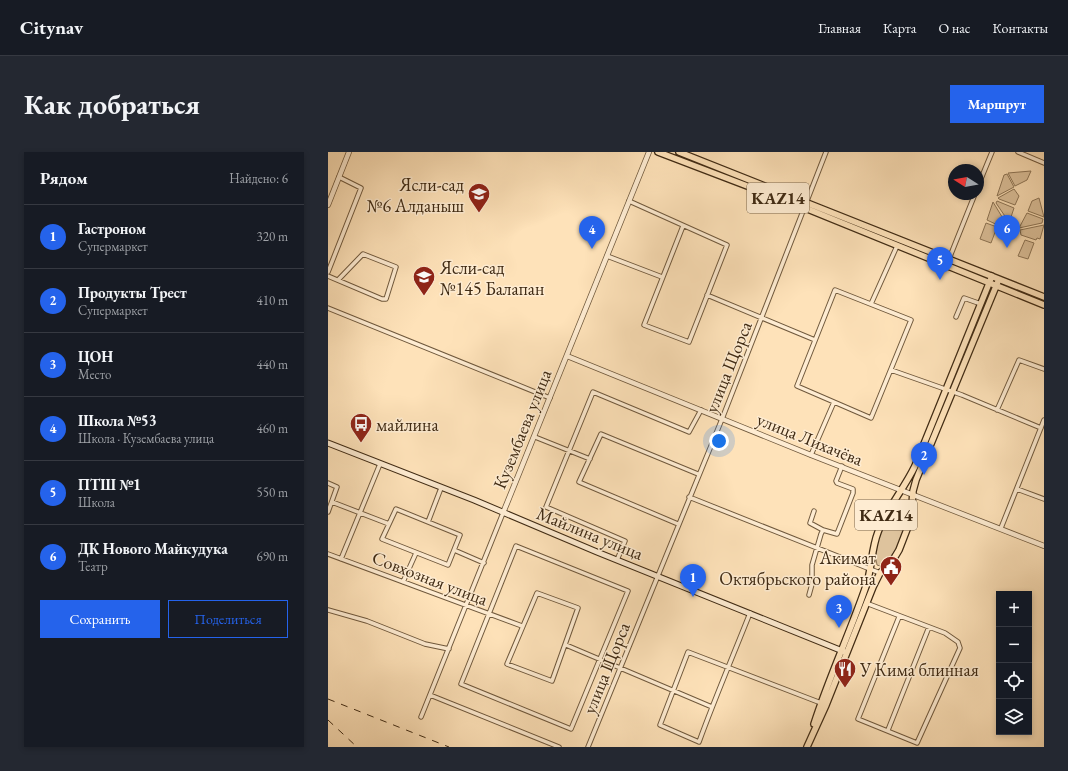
<!DOCTYPE html>
<html lang="ru">
<meta charset="utf-8">
<style>
body{margin:0;font-family:"EB Garamond",serif;background:#242831;color:#f1f3f6}
.controls{position:absolute;right:12px;bottom:12px;display:grid;overflow:hidden;border-radius:0px;box-shadow:0 2px 6px #0003}
.controls button{width:36px;height:36px;display:grid;place-items:center;padding:0;border:0;border-bottom:1px solid #363941;background:#171b24;color:#f1f3f6;font:20px sans-serif}
.compass{position:absolute;left:620px;top:12px;width:36px;height:36px;border-radius:50%;background:#171b24;box-shadow:0 2px 6px #0003;rotate:281deg}
.you{position:absolute;left:391px;top:289px;width:14px;height:14px;margin:-10px;border:3px solid #fff;border-radius:50%;background:#1a73e8;box-shadow:0 0 0 6px #1a73e833}
.badge{display:grid;place-items:center;width:26px;height:26px;border-radius:50%;background:#2563eb;color:#fff;font-size:13px;font-weight:700}
.pin{position:absolute;translate:-50% -33px;filter:drop-shadow(0 1px 2px #0008)}
.pin::after{content:'';position:absolute;top:21px;width:14px;height:12px;background:inherit;clip-path:polygon(0 0,100% 0,50% 100%)}
.list{margin:0;padding:0;list-style:none}
h2{display:flex;justify-content:space-between;align-items:center;height:52px;margin:0;padding:0 16px;font-size:17px}
h2 small{font-size:13px;font-weight:400;color:#9ea1a6}
.list li{display:grid;grid-template-columns:26px 1fr auto;gap:12px;align-items:center;box-sizing:border-box;height:64px;padding:0 16px;border-top:1px solid #363941}
.list b{display:block;font-size:15px;white-space:nowrap}
.list p{margin:0;font-size:13px;white-space:nowrap;color:#9ea1a6}
.list em{font-size:13px;font-style:normal;color:#9ea1a6}
.actions{display:flex;gap:8px;padding:12px 16px}
.actions a{flex:1;padding:9px 0;border:1px solid #2563eb;border-radius:0px;text-align:center;font-size:14px;color:#2563eb}
.actions .main{background:#2563eb;color:#fff}
.icon{flex:none;width:22px;height:22px;fill:none;stroke:currentColor;stroke-width:2;stroke-linecap:round;stroke-linejoin:round}
.map{position:relative;flex:none;width:716px;height:595px;overflow:hidden;border-radius:0px}
header{display:flex;align-items:center;gap:24px;box-sizing:border-box;height:56px;padding:0 20px;background:#171b24;border-bottom:1px solid #363941}
header strong{font-size:19px}
nav{display:flex;gap:22px;margin-inline-start:auto;font-size:14px}
.intro{display:flex;align-items:center;justify-content:space-between;box-sizing:border-box;height:96px;padding:0 24px}
h1{margin:0;font-size:28px}
.button{padding:10px 18px;border-radius:0px;background:#2563eb;color:#fff;font-size:14px;font-weight:700}
main{display:flex;gap:24px;padding:0 24px}
aside{flex:1;background:#171b24;border-radius:0px;box-shadow:0 2px 6px #0003}
.map>svg:first-child{display:block}
.green{fill:#dec39d;stroke:#8f7758}
.lines{fill:none;stroke-linecap:round;stroke-linejoin:round}
.minor-casing{stroke:#70593d;stroke-width:5.5}
.tertiary-casing{stroke:#70593d;stroke-width:6}
.secondary-casing{stroke:#402b14;stroke-width:7}
.primary-casing{stroke:#402b14;stroke-width:8}
.minor{stroke:#feecd2;stroke-width:3.5}
.tertiary{stroke:#feecd2;stroke-width:4.5}
.secondary{stroke:#feecd2;stroke-width:5}
.primary{stroke:#fee2b9;stroke-width:5.5}
.rail{stroke:#402b14;stroke-width:1;stroke-dasharray:7 7;stroke-linecap:butt}
.labels{text-anchor:middle;dominant-baseline:central;stroke-width:3;stroke-linejoin:round;paint-order:stroke}
.shield{fill:#feecd2;stroke:#79654d;stroke-width:1}
.shield-label{font-size:17px;font-weight:bold;fill:#402b14}
.poi-label{font-size:18px;fill:#402b14;stroke:#feecd2;text-anchor:start}
.street-label{font-size:18px;fill:#402b14;stroke:#feecd2}
</style>
<header>
<strong>Citynav</strong>
<nav><a>Главная</a><a>Карта</a><a>О нас</a><a>Контакты</a></nav>
</header>
<div class="intro"><h1>Как добраться</h1><a class="button">Маршрут</a></div>
<main>
<aside>
<h2>Рядом<small>Найдено: 6</small></h2>
<ul class="list">
<li><span class="badge">1</span><div><b>Гастроном</b><p>Супермаркет</p></div><em>320 m</em></li>
<li><span class="badge">2</span><div><b>Продукты Трест</b><p>Супермаркет</p></div><em>410 m</em></li>
<li><span class="badge">3</span><div><b>ЦОН</b><p>Место</p></div><em>440 m</em></li>
<li><span class="badge">4</span><div><b>Школа №53</b><p>Школа · Кузембаева улица</p></div><em>460 m</em></li>
<li><span class="badge">5</span><div><b>ПТШ №1</b><p>Школа</p></div><em>550 m</em></li>
<li><span class="badge">6</span><div><b>ДК Нового Майкудука</b><p>Театр</p></div><em>690 m</em></li>
</ul>
<div class="actions"><a class="main">Сохранить</a><a>Поделиться</a></div>
</aside>
<div class="map">
<svg width="716" height="595" viewBox="0 0 716 595">
<rect width="100%" height="100%" fill="#fee2b9"/>
<filter id="stains"><feTurbulence type="fractalNoise" baseFrequency=".005" numOctaves="4"/><feColorMatrix values="0 0 0 0 .2 0 0 0 0 .09 0 0 0 0 .02 0 0 0 .5 -.17"/></filter>
<radialGradient id="worn" r=".72"><stop offset=".6" stop-color="#630" stop-opacity="0"/><stop offset="1" stop-color="#630" stop-opacity=".3"/></radialGradient>
<!-- green -->
<path class="green" d="M703,19L699,28L687,34L680,21Z
M679,22L686,35L669,44L676,23Z
M686,37L691,44L687,53L671,47L670,46Z
M711,46L716,65L700,59L704,49Z
M669,49L686,56L683,65L686,67L683,73L668,51Z
M665,50L679,73L676,76L659,68Z
M699,61L715,67L714,71L691,76Z
M658,71L669,75L663,91L652,87Z
M716,73L712,87L709,86L708,88L693,83L692,78Z
M697,88L706,91L700,107L690,104Z
M661,135L665,137L622,242L618,241Z
M576,348L578,349C582,371 571,402 552,414L549,413C544,391 556,361 576,348Z"/>
<g class="lines">
<!-- minor casing -->
<g class="minor-casing">
<path id="minor" d="M690,0L716,11
M650,34L664,0
M301,49L399,93L361,190L316,173L355,74
M279,104L334,125
M621,107L647,42
M0,120L33,36L11,25
M0,124L54,147H58L68,115L35,102L10,128
M507,138L583,168L543,266L469,234Z
M379,143L487,188
M543,152L569,94
M0,156L222,246
M628,165L636,146L653,152
M563,218L634,243L713,276
M669,258L691,208L716,217
M207,285L262,307
M483,303L506,250
M0,331L9,335L0,360
M689,337L716,347
M361,345L552,421
M4,350L61,372
M68,357L132,383L120,413L54,387Z
M486,359L482,371L495,378
M100,370L113,336
M350,372L251,330L273,282L370,322
M673,376L716,268
M188,394L300,439L243,577L133,532Z
M126,398L156,411
M0,402L194,474
M13,407L52,312
M289,408L297,389L218,355L265,240L361,280L373,258
M75,430L88,401
M209,441L250,456L224,529L179,512Z
M481,443L484,432V413L493,382L495,378L509,382L525,341V337L509,331L508,329L514,314
M538,451L617,481L630,490L632,496L589,591L530,567L571,465
M0,458L39,469L97,492L121,497
M422,461C405,504 387,546 371,590L332,573L360,500L493,551
M238,493L384,555
M102,543L231,595
M93,565L175,361
M560,578L601,475
M260,595L394,267L498,0"/>
</g>
<!-- tertiary casing -->
<g class="tertiary-casing">
<path id="tertiary" d="M0,53L21,0
M239,204L483,303L716,394
M175,361L321,0"/>
</g>
<!-- secondary casing -->
<g class="secondary-casing">
<path id="secondary" d="M0,291L146,348L269,400L517,500"/>
</g>
<!-- primary casing -->
<g class="primary-casing">
<path id="primary" d="M330,0L477,56L716,153
M351,0L716,145
M486,572C501,525 522,481 538,434C544,417 543,398 550,380C559,356 576,337 587,314L664,124
M479,595L498,553L545,435L552,421L565,408L571,398L583,367L585,339L588,328L671,127"/>
</g>
<!-- minor -->
<use href="#minor" class="minor"/>
<!-- tertiary -->
<use href="#tertiary" class="tertiary"/>
<!-- secondary -->
<use href="#secondary" class="secondary"/>
<!-- primary -->
<use href="#primary" class="primary"/>
<!-- rail -->
<path class="rail" d="M0,547L121,595
M0,568L29,595"/>
</g>
<!-- icons -->
<defs>
<g id="school-pin" transform="scale(1.15)"><path d="M0 17L-7.5 6A9.5 9.5 0 1 1 7.5 6Z" fill="#8f2418" stroke="#feecd2"/><path d="M0-5L7-2L0 1L-7-2ZM-4 1L0 2.5L4 1V4Q0 6-4 4Z" fill="#fff"/></g>
<g id="bus-pin" transform="scale(1.15)"><path d="M0 17L-7.5 6A9.5 9.5 0 1 1 7.5 6Z" fill="#8f2418" stroke="#feecd2"/><path d="M-5-6H5V4H4V6H2V4H-2V6H-4V4H-5ZM-3.5-4V0h7V-4ZM-3.5 1.2v1.5H-2V1.2ZM2 1.2v1.5H3.5V1.2Z" fill="#fff"/></g>
<g id="civic-pin" transform="scale(1.15)"><path d="M0 17L-7.5 6A9.5 9.5 0 1 1 7.5 6Z" fill="#8f2418" stroke="#feecd2"/><path d="M-.6-6.5H3V-4.5H.6V-3L4-1V1h2V6H-6V1h2V-1L-.6-3ZM-1.2 2.5V6h2.4V2.5Z" fill="#fff"/></g>
<g id="restaurant-pin" transform="scale(1.15)"><path d="M0 17L-7.5 6A9.5 9.5 0 1 1 7.5 6Z" fill="#8f2418" stroke="#feecd2"/><path d="M-5-6h1v4h1v-4h1v4h1v-4h1v5L-1.5 .5V6h-2V.5L-5-1ZM5-6V6H3V1.5H1.5Q1.5-4 5-6Z" fill="#fff"/></g>
</defs>
<g fill-rule="evenodd">
<use href="#school-pin" x="151" y="42"/>
<use href="#school-pin" x="96" y="125"/>
<use href="#bus-pin" x="33" y="272"/>
<use href="#civic-pin" x="563" y="415"/>
<use href="#restaurant-pin" x="517" y="517"/>
</g>
<g class="labels">
<!-- shield labels -->
<g class="shield">
<rect x="419" y="31" width="62" height="30" rx="3"/>
<rect x="527" y="348" width="62" height="30" rx="3"/>
</g>
<g class="shield-label">
<text x="450" y="46">KAZ14</text>
<text x="558" y="363">KAZ14</text>
</g>
<!-- poi labels -->
<g class="poi-label">
<text x="136" y="32" text-anchor="end">Ясли-сад<tspan x="136" dy="21">№6 Алданыш</tspan></text>
<text x="112" y="115">Ясли-сад<tspan x="112" dy="21">№145 Балапан</tspan></text>
<text x="48" y="272">майлина</text>
<text x="548" y="405" text-anchor="end">Акимат<tspan x="548" dy="21">Октябрьского района</tspan></text>
<text x="532" y="517">У Кима блинная</text>
</g>
<!-- street labels -->
<g class="street-label">
<text transform="translate(400 215) rotate(-68)">улица Щорса</text>
<text transform="translate(194 277) rotate(-68)">Кузембаева улица</text>
<text transform="translate(482 287) rotate(22)">улица Лихачёва</text>
<text transform="translate(262 381) rotate(22)">Майлина улица</text>
<text transform="translate(102 426) rotate(21)">Совхозная улица</text>
<text transform="translate(278 516) rotate(-68)">улица Щорса</text>
</g>
</g>
<rect width="100%" height="100%" filter="url(#stains)"/>
<rect width="100%" height="100%" fill="url(#worn)"/>
</svg>
<div class="controls">
<button>+</button>
<button>−</button>
<button><svg class="icon" aria-label="locate" viewBox="0 0 24 24"><circle cx="12" cy="12" r="6"/><path d="M12 2v4M12 18v4M2 12h4M18 12h4"/></svg></button>
<button><svg class="icon" aria-label="layers" viewBox="0 0 24 24"><path d="M12 4l9 5-9 5-9-5zM3 14l9 5 9-5"/></svg></button>
</div>
<svg class="compass" viewBox="-18 -18 36 36"><path d="M0-13l5 13h-10z" fill="#e53935"/><path d="M0 13l5-13h-10z" fill="#9ea1a6"/></svg>
<div class="you"></div>
<div class="pin badge" style="left:365px;top:445px">1</div>
<div class="pin badge" style="left:596px;top:323px">2</div>
<div class="pin badge" style="left:511px;top:476px">3</div>
<div class="pin badge" style="left:264px;top:97px">4</div>
<div class="pin badge" style="left:612px;top:128px">5</div>
<div class="pin badge" style="left:679px;top:96px">6</div>
</div>
</main>
